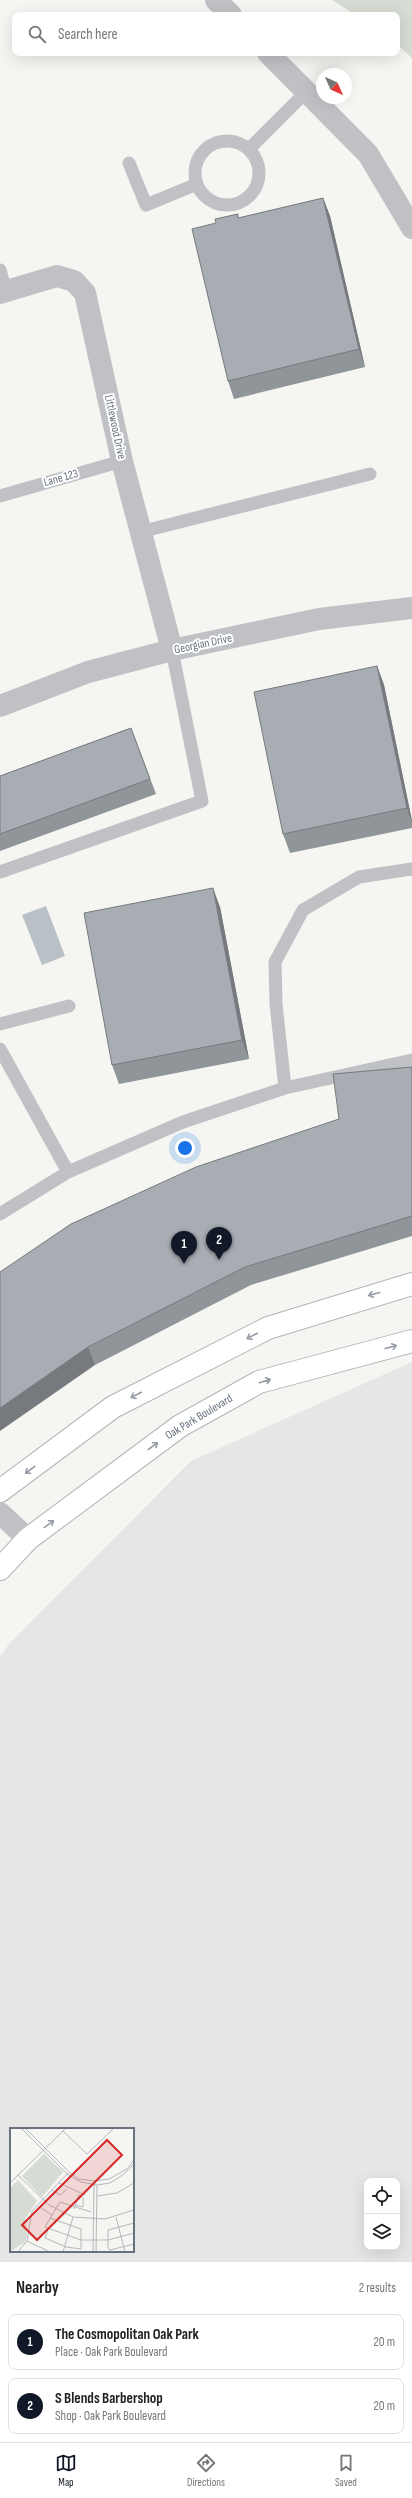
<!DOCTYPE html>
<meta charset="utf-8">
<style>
body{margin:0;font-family:"Sofia Sans Condensed",sans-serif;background:#f6f6f6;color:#222}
.controls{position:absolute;right:12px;bottom:12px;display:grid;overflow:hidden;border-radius:8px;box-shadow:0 4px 16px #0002}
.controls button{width:36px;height:36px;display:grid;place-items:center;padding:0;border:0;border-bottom:1px solid #e0e0e0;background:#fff;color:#222;font:20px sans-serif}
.compass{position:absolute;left:316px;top:68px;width:36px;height:36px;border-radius:50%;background:#fff;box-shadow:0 4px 16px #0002;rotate:135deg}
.you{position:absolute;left:185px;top:1148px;width:14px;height:14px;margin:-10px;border:3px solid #fff;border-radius:50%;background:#1a73e8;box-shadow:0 0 0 6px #1a73e833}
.badge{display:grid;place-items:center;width:26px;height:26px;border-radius:50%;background:#111827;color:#fff;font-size:13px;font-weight:700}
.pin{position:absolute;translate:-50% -33px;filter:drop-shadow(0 1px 2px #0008)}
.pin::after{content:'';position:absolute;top:21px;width:14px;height:12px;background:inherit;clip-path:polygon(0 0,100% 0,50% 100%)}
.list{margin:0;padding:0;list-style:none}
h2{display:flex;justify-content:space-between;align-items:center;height:52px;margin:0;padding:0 16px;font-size:17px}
h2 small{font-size:13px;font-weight:400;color:#767676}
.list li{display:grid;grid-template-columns:26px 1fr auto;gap:12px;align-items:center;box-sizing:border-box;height:56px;margin:0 8px 8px;padding:0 8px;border:1px solid #e0e0e0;border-radius:8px}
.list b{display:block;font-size:15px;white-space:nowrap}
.list p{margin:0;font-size:13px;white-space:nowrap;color:#767676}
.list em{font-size:13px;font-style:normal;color:#767676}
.icon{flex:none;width:22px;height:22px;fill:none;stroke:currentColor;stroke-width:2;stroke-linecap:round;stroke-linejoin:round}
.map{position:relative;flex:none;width:412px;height:2262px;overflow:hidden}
.search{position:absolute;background:#fff;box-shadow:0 4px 16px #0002;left:12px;right:12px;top:12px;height:44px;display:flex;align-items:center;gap:10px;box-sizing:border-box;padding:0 14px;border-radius:8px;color:#767676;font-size:15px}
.sheet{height:180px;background:#fff}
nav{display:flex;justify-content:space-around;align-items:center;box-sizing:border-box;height:56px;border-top:1px solid #e0e0e0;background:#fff;font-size:11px;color:#767676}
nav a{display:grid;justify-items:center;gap:2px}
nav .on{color:#111827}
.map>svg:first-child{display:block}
.built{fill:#e5e6e5;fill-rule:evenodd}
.green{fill:#d6dbd4}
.water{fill:#bac1c6}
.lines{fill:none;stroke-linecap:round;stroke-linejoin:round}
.secondary-casing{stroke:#b1b5b9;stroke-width:24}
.lane{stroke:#bfc1c5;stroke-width:13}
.street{stroke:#bfc1c5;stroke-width:22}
.secondary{stroke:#fff;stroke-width:22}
.wall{fill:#90959a}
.shaded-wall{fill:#76797d}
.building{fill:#a8adb3;stroke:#76797d}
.oneway{stroke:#959ca5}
.labels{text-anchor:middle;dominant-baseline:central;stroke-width:4;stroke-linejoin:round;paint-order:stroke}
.street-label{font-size:12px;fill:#68727f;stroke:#fff}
.inset-road{fill:none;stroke:#b4b9bd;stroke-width:1}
.view{fill:#d62828;fill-opacity:0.15;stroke:#d62828;stroke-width:2}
.inset-edge{fill:none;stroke:#68727f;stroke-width:2}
</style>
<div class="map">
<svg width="412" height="2262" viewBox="0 0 412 2262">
<rect width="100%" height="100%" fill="#f5f5f2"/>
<!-- built -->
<path class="built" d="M412,1362V2262H0V1657L9,1644L191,1461ZM11,2129H133V2251H11ZM367,2181H397V2247H367Z"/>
<!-- green -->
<path class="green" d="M332,0H412V58L397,44V15H356Z"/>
<!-- water -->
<path class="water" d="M46,906L65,956L42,965L22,915Z"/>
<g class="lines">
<!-- secondary casing -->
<g class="secondary-casing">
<path id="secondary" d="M0,1491L113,1407L268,1328L412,1284
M0,1569L28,1539L180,1426L259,1382L412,1341"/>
</g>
<!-- lane -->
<path class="lane" d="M195 173a32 32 0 1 1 64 0a32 32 0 1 1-64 0Z
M249,149L306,92
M129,163L146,205L197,184
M0,270L6,291
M0,496L122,461
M140,532L370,474
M0,872L202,801L172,650
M0,1024L69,1006
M0,1049L68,1172
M285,1088L276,1004L275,962L303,910L359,877L412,869
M0,1214L68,1172L183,1122L285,1088L412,1060"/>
<!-- street -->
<path class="street" d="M216,0L231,15
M268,53L368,154L412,228
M0,293L57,276L74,281L85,293L122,461L172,650
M0,706L88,672L172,650L319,619L412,608
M0,1513L28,1539"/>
<!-- secondary -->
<use href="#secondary" class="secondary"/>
</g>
<!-- wall -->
<path class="wall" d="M323,198L330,216L365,367L234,399L228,381L239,218Z
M377,666L384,685L412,821V828L290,853L283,834Z
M131,728L156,794L0,851V776Z
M220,907L249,1059L119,1084L112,1065Z
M412,1067V1236L251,1285L95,1365L0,1272L339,1119Z"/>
<!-- shaded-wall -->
<path class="shaded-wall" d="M323,198L330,216L365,367L359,349Z
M377,666L384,685L412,821V823L407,808Z
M213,888L220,907L249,1059L242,1040Z
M88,1347L95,1365L0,1431V1408Z"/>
<!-- building -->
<path class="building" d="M323,198L359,349L228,381L192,229L216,223L215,219L238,214V218Z
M377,666L407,808L283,834L254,692Z
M131,728L150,779L0,834V776Z
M213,888L242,1040L112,1065L84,913Z
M412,1067V1216L245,1267L88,1347L0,1408V1272L71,1224L196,1167L339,1119L333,1074Z"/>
<!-- one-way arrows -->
<defs><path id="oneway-shaft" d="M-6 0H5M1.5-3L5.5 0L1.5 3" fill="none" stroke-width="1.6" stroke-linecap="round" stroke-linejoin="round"/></defs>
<g class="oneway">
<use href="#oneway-shaft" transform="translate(374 1294) rotate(165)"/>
<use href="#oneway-shaft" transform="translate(252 1336) rotate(153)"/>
<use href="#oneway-shaft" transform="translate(391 1347) rotate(-15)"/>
<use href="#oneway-shaft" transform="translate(265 1381) rotate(-16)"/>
<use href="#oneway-shaft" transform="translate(136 1395) rotate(153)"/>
<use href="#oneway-shaft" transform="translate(153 1446) rotate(-37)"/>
<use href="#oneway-shaft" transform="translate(30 1470) rotate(143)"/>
<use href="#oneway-shaft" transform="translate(49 1524) rotate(-36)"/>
</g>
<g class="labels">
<!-- street labels -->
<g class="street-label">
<text transform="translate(115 427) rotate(78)">Littlewood Drive</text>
<text transform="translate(61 478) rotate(-16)">Lane 123</text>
<text transform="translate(203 644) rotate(-12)">Georgian Drive</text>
<text transform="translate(199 1417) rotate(-31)">Oak Park Boulevard</text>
</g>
</g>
<!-- overview -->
<g transform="translate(10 2128)">
<rect width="124" height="124" fill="#f5f5f2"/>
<path d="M34,26L53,44L32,69L12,48ZM8,52L27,73L15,91L17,107L15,114L0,124V60Z" fill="#d6dbd4"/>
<path class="inset-road" d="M11,0L57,46L71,54L87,57L100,55L114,46L124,36M15,0L59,44L69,51L84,53L99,51L117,41L124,32M53,3L77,26L104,0M8,47L39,77L63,89L95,91L124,82M0,55L56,0M49,55L75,67M42,62L50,67L57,61M87,68L107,65L124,55M65,77L73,79V69M31,80L42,87M64,81L69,66M81,84L50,74L35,99L71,112H98L124,105M106,89L115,124M124,95L98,102V120L100,122L124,116M38,101L35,110L56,119L71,121V101L40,90M17,113L40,124M8,124L17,113L22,83L58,45M53,124L63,89M83,124L84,57M86,124L87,57"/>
<path class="view" d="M97,12L112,27L27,112L12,97Z"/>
<rect width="124" height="124" class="inset-edge"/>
</g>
</svg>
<div class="controls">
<button><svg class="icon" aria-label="locate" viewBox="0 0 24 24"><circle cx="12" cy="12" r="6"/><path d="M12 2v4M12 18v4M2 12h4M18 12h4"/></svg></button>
<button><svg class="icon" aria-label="layers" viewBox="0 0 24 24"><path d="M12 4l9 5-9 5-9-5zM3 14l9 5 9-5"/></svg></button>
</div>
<svg class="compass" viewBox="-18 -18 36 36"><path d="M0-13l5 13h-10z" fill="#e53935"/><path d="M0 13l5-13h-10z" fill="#767676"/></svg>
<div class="you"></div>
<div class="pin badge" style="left:184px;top:1264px">1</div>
<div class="pin badge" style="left:219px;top:1260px">2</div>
<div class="search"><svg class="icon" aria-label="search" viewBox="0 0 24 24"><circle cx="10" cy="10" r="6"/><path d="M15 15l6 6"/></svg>Search here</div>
</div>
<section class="sheet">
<h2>Nearby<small>2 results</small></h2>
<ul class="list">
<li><span class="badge">1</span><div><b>The Cosmopolitan Oak Park</b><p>Place · Oak Park Boulevard</p></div><em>20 m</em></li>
<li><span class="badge">2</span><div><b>S Blends Barbershop</b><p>Shop · Oak Park Boulevard</p></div><em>20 m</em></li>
</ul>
</section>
<nav>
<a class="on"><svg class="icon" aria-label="map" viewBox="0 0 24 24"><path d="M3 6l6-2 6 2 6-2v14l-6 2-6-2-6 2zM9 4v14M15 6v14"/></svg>Map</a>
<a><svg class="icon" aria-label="directions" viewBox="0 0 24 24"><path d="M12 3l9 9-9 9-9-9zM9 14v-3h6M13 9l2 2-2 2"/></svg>Directions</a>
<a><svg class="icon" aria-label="saved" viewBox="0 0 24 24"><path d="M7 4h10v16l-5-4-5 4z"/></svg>Saved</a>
</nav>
